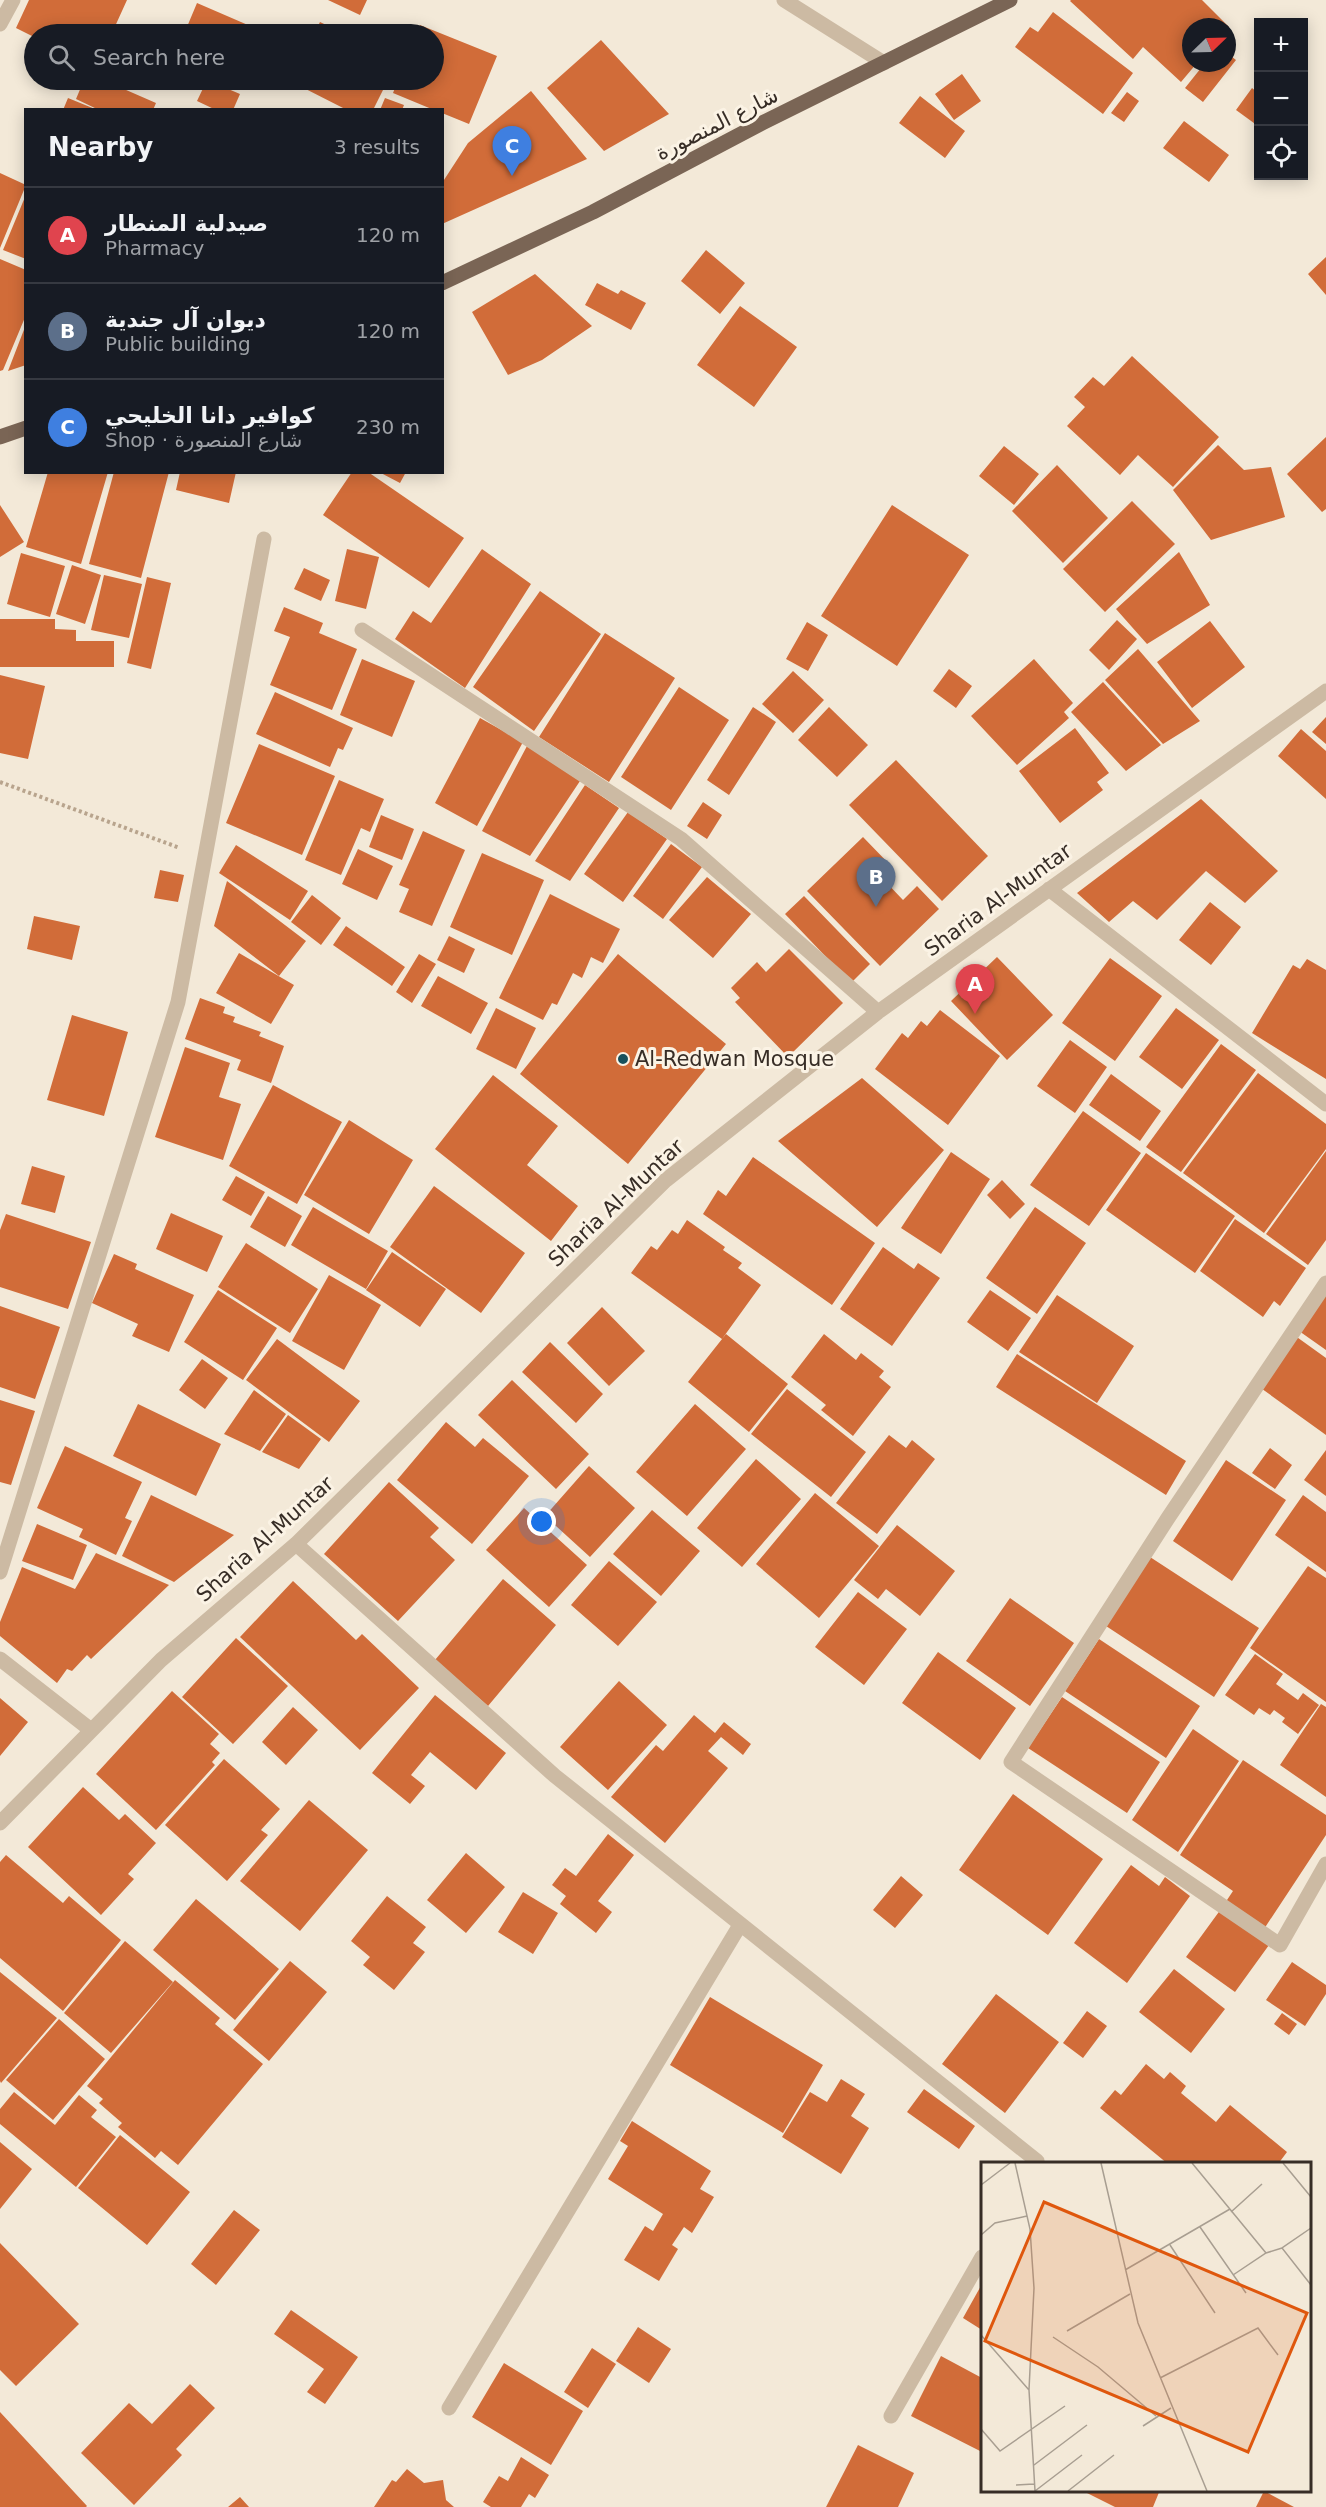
<!DOCTYPE html>
<meta charset="utf-8">
<style>
body{margin:0;font-family:"DejaVu Sans",Vazirmatn,sans-serif;background:#242831;color:#f1f3f6}
.controls{position:absolute;right:18px;top:18px;display:grid;overflow:hidden;border-radius:0px;box-shadow:0 3px 15px #0003}
.controls button{width:54px;height:54px;display:grid;place-items:center;padding:0;border:0;border-bottom:2px solid #363941;background:#171b24;color:#f1f3f6;font:30px sans-serif}
.compass{position:absolute;left:1182px;top:18px;width:54px;height:54px;border-radius:50%;background:#171b24;box-shadow:0 3px 15px #0003;rotate:67deg}
.you{position:absolute;left:542px;top:1522px;width:21px;height:21px;margin:-15px;border:4px solid #fff;border-radius:50%;background:#1a73e8;box-shadow:0 0 0 9px #1a73e833}
.badge{display:grid;place-items:center;width:39px;height:39px;border-radius:50%;background:#8c9099;color:#fff;font-size:20px;font-weight:700}
.pin{position:absolute;translate:-50% -50px;filter:drop-shadow(0 2px 3px #0008)}
.pin::after{content:'';position:absolute;top:32px;width:21px;height:18px;background:inherit;clip-path:polygon(0 0,100% 0,50% 100%)}
.list{margin:0;padding:0;list-style:none}
h2{display:flex;justify-content:space-between;align-items:center;height:78px;margin:0;padding:0 24px;font-size:26px}
h2 small{font-size:20px;font-weight:400;color:#9ea1a6}
.list li{display:grid;grid-template-columns:39px 1fr auto;gap:18px;align-items:center;box-sizing:border-box;height:96px;padding:0 24px;border-top:2px solid #363941}
.list b{display:block;font-size:22px;white-space:nowrap}
.list p{margin:0;font-size:20px;white-space:nowrap;color:#9ea1a6}
.list em{font-size:20px;font-style:normal;color:#9ea1a6}
.icon{flex:none;width:33px;height:33px;fill:none;stroke:currentColor;stroke-width:2;stroke-linecap:round;stroke-linejoin:round}
.map{position:relative;flex:none;width:1326px;height:2507px;overflow:hidden}
.search{position:absolute;background:#171b24;box-shadow:0 3px 15px #0003;left:24px;top:24px;width:420px;height:66px;display:flex;align-items:center;gap:15px;box-sizing:border-box;padding:0 21px;border-radius:33px;color:#9ea1a6;font-size:22px}
.panel{position:absolute;background:#171b24;box-shadow:0 3px 15px #0003;left:24px;top:108px;width:420px;height:366px;border-radius:0px}
.map>svg:first-child{display:block}
.building{fill:#d16c39}
.lines{fill:none;stroke-linecap:round;stroke-linejoin:round}
.path{stroke:#b8a48d;stroke-width:4;stroke-dasharray:3 3;stroke-linecap:butt}
.minor{stroke:#ccbaa3;stroke-width:15}
.major{stroke:#7a6555;stroke-width:15}
.poi-dot{fill:#18515c;stroke:#fbf3e5;stroke-width:2}
.labels{text-anchor:middle;dominant-baseline:central;stroke-width:6;stroke-linejoin:round;paint-order:stroke}
.street-label{font-size:21px;fill:#372d26;stroke:#fbf3e5}
.poi-label{font-size:21px;fill:#372d26;stroke:#fbf3e5;text-anchor:start}
.inset-road{fill:none;stroke:#a89e91;stroke-width:1.5}
.view{fill:#df570d;fill-opacity:0.15;stroke:#df570d;stroke-width:3}
.inset-edge{fill:none;stroke:#372d26;stroke-width:3}
</style>
<div class="map">
<svg width="1326" height="2507" viewBox="0 0 1326 2507">
<rect width="100%" height="100%" fill="#f3e9d8"/>
<!-- building -->
<path class="building" d="M29,0H127L112,33L100,27L97,34H34V37L16,28Z
M328,0H367L360,15Z
M1071,0H1202L1229,27H1191V63H1197L1181,82L1143,47L1133,59L1070,1Z
M197,3L264,32L263,34H184Z
M1053,12L1133,73L1103,114L1015,47L1030,27L1038,32Z
M320,22L345,34H314Z
M420,25L497,56L469,124L442,113V110H434L393,93L398,80H434V34H416Z
M601,40L669,114L604,151L547,88Z
M1227,53L1236,60L1203,102L1185,88L1205,63H1227Z
M962,74L981,101L954,120L935,94Z
M84,80H91L116,90L117,86L156,103L153,110H99L76,99Z
M207,80L240,94L233,110H216L197,101Z
M288,80H388L373,110H347Z
M1252,88L1258,93V126L1236,110Z
M531,91L587,159L442,224V183L468,143Z
M1127,92L1139,101L1124,122L1111,113Z
M920,96L965,131L945,158L899,123Z
M68,98L95,109V110H63Z
M385,98L404,105L402,110H380Z
M1184,121L1229,155L1209,182L1163,148Z
M0,173L26,185L0,248Z
M25,197H26V259L3,250Z
M706,250L745,283L720,314L681,281Z
M1326,257V295L1308,274Z
M0,259L26,270V315L3,370L0,371Z
M535,274L592,326L542,360L508,375L472,312Z
M597,283L618,294L621,290L646,303L631,330L585,305Z
M740,306L797,347L754,407L697,365Z
M25,327L26,365L8,371Z
M1132,356L1219,437L1173,487L1138,455L1120,475L1067,426L1085,407L1074,397L1093,377L1104,386Z
M1326,437V509L1322,512L1287,474Z
M1218,445L1244,470L1271,467L1285,517L1211,540L1173,490Z
M1004,446L1039,474L1014,505L979,476Z
M1057,465L1108,518L1063,563L1012,511Z
M48,472H108L81,564L26,547Z
M114,472H169L141,578L89,564Z
M180,472H236L229,503L176,490Z
M352,472H368L464,538L429,588L323,515Z
M379,472H406L400,483Z
M1132,501L1175,544L1105,612L1063,569Z
M0,505L24,542L0,557Z
M892,505L969,555L897,666L821,616Z
M347,549L379,557L366,609L335,601Z
M482,549L531,584L465,688L395,639L413,611L431,623Z
M1179,552L1210,605L1147,644L1116,609Z
M21,553L65,566L50,617L7,604Z
M72,565L101,575L85,624L56,614Z
M304,568L330,580L321,601L294,589Z
M104,575L142,584L129,638L91,630Z
M147,577L171,583L151,669L127,663Z
M540,591L601,634L534,731L473,687Z
M284,607L323,623L319,633L357,649L332,710L270,685L290,637L274,631Z
M0,619H55V629L76,630V641H114V667H0Z
M1117,620L1137,639L1109,670L1089,650Z
M1210,621L1245,667L1192,708L1157,662Z
M807,622L828,635L808,671L786,659Z
M605,633L675,678L609,782L539,737Z
M1138,649L1200,721L1163,744L1105,680Z
M362,659L415,681L392,737L340,715Z
M1034,659L1073,703L1064,712L1069,718L1017,765L971,716Z
M949,669L972,686L956,708L933,691Z
M793,671L824,700L793,733L762,704Z
M0,675L45,686L28,759L0,753Z
M1103,682L1161,745L1126,771L1071,712Z
M679,687L729,720L671,810L621,777Z
M275,692L353,728L343,750L338,748L330,767L256,734Z
M753,707L776,722L729,795L707,780Z
M829,707L868,745L837,777L798,740Z
M1326,717V744L1312,732Z
M480,718L523,742L477,826L435,803Z
M1075,728L1109,773L1097,782L1103,790L1060,823L1019,771Z
M1301,729L1326,751V799L1278,756Z
M259,744L335,776L302,855L226,823Z
M527,746L580,781L530,856L482,831Z
M896,760L988,856L942,901L849,805Z
M339,780L384,799L370,832L361,828L341,875L305,860Z
M585,785L619,808L570,881L535,861Z
M1201,799L1278,871L1245,903L1206,871L1157,920L1133,901L1109,922L1077,893Z
M703,802L722,815L707,839L687,826Z
M628,812L667,839L623,902L584,874Z
M381,815L414,829L402,860L369,847Z
M423,831L465,850L432,926L399,912L409,889L399,885Z
M863,837L893,868L882,878L903,900L917,886L939,909L880,966L807,891Z
M671,844L702,867L663,919L633,896Z
M236,845L308,891L290,920L219,873Z
M358,849L393,866L377,900L342,884Z
M482,853L544,880L512,955L450,927Z
M160,870L184,875L178,902L154,898Z
M707,877L751,914L713,958L669,920Z
M227,881L306,941L279,976L214,926Z
M550,894L620,929L603,963L591,957L582,978L573,973L557,1005L552,1003L543,1020L499,998Z
M312,895L341,918L321,945L291,922Z
M804,896L870,964L851,983L785,914Z
M1210,902L1241,927L1211,965L1179,940Z
M34,916L80,926L72,960L27,949Z
M346,926L405,967L392,986L333,945Z
M449,936L475,949L464,973L437,960Z
M789,949L843,1003L788,1057L735,1002L740,998L731,988L757,962L766,972Z
M239,953L294,985L271,1024L216,993Z
M419,954L436,964L412,1003L396,992Z
M618,954L726,1044L628,1164L520,1074Z
M997,957L1053,1015L1007,1060L951,1001Z
M1110,958L1162,996L1115,1061L1062,1023Z
M1307,959L1326,970V1079L1252,1033L1293,965L1300,969Z
M438,976L488,1003L471,1034L421,1006Z
M200,998L225,1007L223,1013L235,1017L233,1022L261,1032L259,1036L284,1046L271,1083L237,1070L241,1060L185,1039Z
M496,1008L536,1028L516,1069L476,1049Z
M1176,1008L1219,1040L1182,1089L1139,1057Z
M940,1010L1000,1056L948,1125L875,1069L902,1033L908,1038L921,1021L927,1026Z
M72,1015L128,1032L104,1116L47,1100Z
M1070,1040L1107,1067L1075,1113L1037,1086Z
M1221,1044L1256,1070L1181,1172L1146,1147Z
M185,1047L230,1063L219,1097L241,1104L223,1160L155,1137Z
M1258,1073L1326,1124V1149L1264,1233L1183,1173Z
M1111,1074L1161,1111L1140,1141L1089,1105Z
M493,1075L558,1126L527,1165L578,1206L551,1241L435,1149Z
M862,1078L944,1150L877,1227L778,1141Z
M273,1085L342,1122L297,1204L229,1166Z
M1083,1111L1141,1153L1089,1226L1030,1185Z
M349,1120L413,1160L369,1234L304,1195Z
M1326,1151V1240L1308,1265L1266,1234Z
M951,1152L990,1179L941,1254L901,1228Z
M1146,1153L1235,1216L1195,1273L1106,1210Z
M753,1157L875,1243L832,1305L703,1214L718,1190L726,1196Z
M32,1166L65,1176L55,1213L21,1204Z
M236,1176L265,1192L251,1216L222,1200Z
M1002,1180L1025,1204L1010,1219L987,1195Z
M434,1186L525,1253L481,1313L390,1247Z
M268,1196L302,1216L285,1247L250,1227Z
M313,1207L388,1251L366,1289L291,1245Z
M1035,1207L1086,1243L1037,1314L986,1278Z
M171,1213L223,1236L207,1272L156,1249Z
M6,1214L91,1242L68,1309L0,1287V1230Z
M1235,1219L1306,1268L1280,1306L1274,1301L1263,1317L1200,1271Z
M687,1220L725,1247L723,1250L742,1263L738,1268L761,1285L722,1339L631,1273L651,1246L657,1250L672,1230L678,1234Z
M246,1243L318,1289L290,1333L218,1287Z
M883,1247L914,1269L918,1263L940,1278L892,1346L840,1309Z
M392,1252L446,1289L420,1327L366,1290Z
M114,1254L137,1264L135,1269L194,1295L169,1352L132,1336L138,1324L92,1303Z
M329,1275L381,1305L344,1370L292,1341Z
M218,1290L277,1328L243,1380L184,1342Z
M990,1290L1031,1318L1008,1351L967,1322Z
M1326,1293V1350L1299,1331Z
M1057,1295L1134,1346L1097,1403L1019,1352Z
M0,1306L60,1327L35,1399L0,1387Z
M602,1307L645,1351L609,1386L567,1343Z
M726,1334L788,1384L749,1432L688,1382Z
M824,1334L856,1360L861,1353L884,1371L879,1377L891,1387L853,1436L821,1410L826,1405L791,1377Z
M1294,1335L1326,1358V1435L1258,1386Z
M277,1339L360,1401L329,1442L246,1380Z
M550,1342L603,1394L576,1423L522,1372Z
M1017,1354L1186,1461L1166,1495L996,1387Z
M202,1359L228,1378L205,1409L179,1390Z
M512,1380L589,1454L556,1489L478,1415Z
M787,1389L866,1452L831,1497L751,1434Z
M254,1390L286,1414L260,1451L224,1434Z
M0,1400L35,1411L11,1485L0,1482Z
M138,1404L221,1444L196,1496L113,1456Z
M695,1404L746,1449L687,1516L636,1472Z
M288,1415L321,1439L299,1469L262,1452Z
M446,1422L475,1447L483,1438L529,1476L472,1544L397,1480Z
M889,1435L906,1448L912,1440L935,1459L877,1534L836,1503Z
M65,1446L142,1482L125,1518L132,1521L116,1555L79,1537L83,1529L37,1508Z
M1270,1448L1292,1465L1275,1489L1252,1473Z
M1326,1450V1496L1304,1480Z
M756,1459L801,1499L742,1567L697,1528Z
M1226,1460L1286,1500L1232,1581L1173,1541Z
M589,1466L635,1508L590,1557L545,1516Z
M389,1482L439,1528L430,1537L455,1560L398,1621L324,1554Z
M815,1493L879,1546L819,1618L756,1564Z
M151,1495L234,1535L174,1582L122,1556Z
M1303,1495L1326,1512V1572L1275,1535Z
M524,1508L587,1565L549,1607L486,1550Z
M652,1510L700,1551L661,1596L613,1554Z
M37,1524L87,1545L73,1580L22,1561Z
M897,1525L955,1571L920,1616L886,1589L878,1599L854,1580Z
M96,1553L169,1585L91,1659L87,1655L72,1671L67,1669L57,1683L0,1636V1622L22,1567L75,1589Z
M1150,1557L1259,1628L1214,1697L1106,1626Z
M609,1561L657,1602L618,1646L571,1605Z
M1308,1566L1326,1578V1702L1250,1648Z
M503,1579L556,1625L488,1706L435,1660Z
M293,1581L356,1640L362,1634L419,1688L360,1750L240,1637Z
M858,1592L907,1629L864,1685L815,1647Z
M1010,1598L1074,1643L1030,1706L966,1661Z
M236,1638L288,1686L233,1744L182,1697Z
M1099,1639L1200,1706L1166,1758L1065,1691Z
M938,1652L1016,1708L980,1760L902,1703Z
M1255,1654L1283,1674L1276,1684L1298,1700L1303,1693L1319,1705L1298,1734L1282,1722L1285,1718L1274,1710L1270,1715L1259,1708L1254,1715L1225,1695Z
M619,1681L667,1725L608,1790L560,1747Z
M172,1691L219,1734L210,1744L220,1753L212,1762L215,1765L156,1830L96,1774Z
M435,1695L506,1753L476,1790L430,1752L411,1775L425,1786L410,1804L372,1773Z
M1062,1697L1160,1762L1127,1813L1028,1748Z
M0,1698L28,1722L0,1756Z
M1321,1704L1326,1707V1797L1280,1765Z
M293,1707L318,1730L286,1765L262,1742Z
M694,1715L715,1733L724,1722L751,1744L743,1755L721,1737L708,1751L728,1768L665,1843L611,1797L656,1745L663,1751Z
M1193,1729L1239,1761L1178,1852L1132,1820Z
M224,1759L280,1809L261,1830L268,1835L227,1881L165,1825Z
M1243,1760L1326,1815V1835L1264,1929L1225,1903L1233,1891L1180,1855Z
M83,1787L119,1820L125,1814L156,1843L128,1874L134,1879L101,1915L28,1847Z
M1013,1794L1103,1859L1048,1935L959,1870Z
M309,1800L368,1850L300,1931L240,1881Z
M608,1834L634,1855L598,1901L612,1912L596,1933L560,1904L566,1896L552,1885L565,1868L576,1876Z
M466,1853L505,1887L466,1933L427,1900Z
M6,1855L63,1903L69,1896L121,1940L63,2011L0,1958V1862Z
M1131,1865L1159,1886L1165,1877L1190,1896L1127,1983L1074,1943Z
M901,1876L923,1895L895,1928L873,1910Z
M523,1892L558,1913L533,1954L498,1932Z
M387,1896L426,1927L413,1943L425,1952L394,1990L363,1965L370,1957L351,1941Z
M196,1899L279,1969L235,2020L153,1950Z
M1221,1909L1269,1945L1235,1992L1186,1957Z
M125,1941L173,1982L111,2053L64,2013Z
M290,1961L327,1992L269,2061L233,2030Z
M1292,1962L1326,1985V1994L1305,2026L1266,2000Z
M1174,1969L1225,2009L1191,2053L1139,2012Z
M0,1972L57,2018L1,2083L0,2081Z
M175,1980L220,2018L215,2024L263,2064L178,2165L161,2151L155,2158L118,2127L122,2123L99,2103L103,2099L87,2086Z
M996,1994L1059,2042L1005,2113L942,2064Z
M710,1997L823,2065L783,2133L670,2065Z
M1087,2011L1107,2026L1083,2058L1063,2043Z
M1282,2013L1297,2024L1289,2035L1274,2024Z
M59,2019L105,2059L53,2120L6,2080Z
M1146,2064L1164,2079L1170,2072L1186,2086L1181,2093L1216,2122L1230,2105L1287,2152L1278,2164H1168L1100,2108L1115,2090L1121,2095Z
M841,2079L865,2094L851,2116L869,2128L841,2174L782,2137L810,2092L827,2102Z
M924,2089L975,2126L959,2149L907,2112Z
M14,2092L55,2125L79,2095L97,2110L91,2117L116,2137L76,2187L0,2124V2109Z
M632,2121L711,2171L700,2189L714,2197L692,2233L684,2227L672,2245L678,2249L659,2281L624,2260L645,2226L653,2231L663,2214L608,2179L628,2146L620,2141Z
M120,2135L190,2192L147,2245L78,2188Z
M0,2142L32,2169L0,2209Z
M234,2210L260,2230L216,2285L191,2264Z
M0,2243L79,2324L16,2386L0,2370Z
M982,2284V2330L963,2318Z
M291,2310L358,2357L325,2404L307,2392L324,2369L274,2334Z
M638,2327L671,2349L649,2383L616,2361Z
M592,2348L616,2364L588,2408L564,2392Z
M941,2356L982,2378V2452L911,2416Z
M504,2363L583,2411L551,2465L472,2417Z
M190,2384L215,2408L176,2449L182,2455L134,2505L81,2453L129,2403L152,2424Z
M0,2412L87,2506L86,2507H0Z
M858,2445L914,2473L898,2507H826Z
M521,2457L549,2475L535,2498L529,2494L521,2507H491L483,2502L499,2476L508,2481Z
M407,2469L424,2483L443,2480L446,2500L454,2507H374L392,2480L396,2482Z
M1081,2490H1160L1153,2507H1115Z
M1264,2491L1294,2507H1256Z
M240,2497L249,2507H228Z"/>
<g class="lines">
<!-- path -->
<path class="path" d="M0,782L180,848"/>
<!-- minor -->
<path class="minor" d="M784,0L884,63
M0,24L13,0
M362,630L681,839L878,1012
M1049,889L1326,1104
M1326,1283L1168,1518L1011,1762L1280,1945L1326,1864
M296,1544L555,1776L1037,2161L1036,2164
M0,1572L178,1002L264,539
M0,1659L91,1730
M0,1823L161,1660L296,1544L666,1180L878,1012L1326,691
M449,2408L740,1925
M891,2416L982,2257"/>
<!-- major -->
<path class="major" d="M442,283L593,212L762,123L1010,0
M0,437L26,428"/>
</g>
<!-- markers -->
<circle class="poi-dot" cx="623" cy="1059" r="6"/>
<g class="labels">
<!-- street labels -->
<g class="street-label">
<text transform="translate(717 124) rotate(-27)">شارع المنصورة</text>
<text transform="translate(998 900) rotate(-36)">Sharia Al-Muntar</text>
<text transform="translate(616 1203) rotate(-43)">Sharia Al-Muntar</text>
<text transform="translate(265 1539) rotate(-42)">Sharia Al-Muntar</text>
</g>
<!-- poi labels -->
<g class="poi-label">
<text x="635" y="1059">Al-Redwan Mosque</text>
</g>
</g>
<!-- overview -->
<g transform="translate(981 2162)">
<rect width="330" height="330" fill="#f3e9d8"/>
<path class="inset-road" d="M34,1L49,67L53,126L48,228L54,329M120,1L157,161L226,329M211,1L285,91M302,1L330,35M0,23L29,1M250,50L281,22M219,65L265,131M330,66L301,86L330,123M0,73L14,61L46,54M189,83L234,151M144,108L249,47M252,113L285,91L301,86M86,169L149,132M0,173L48,228M72,175L117,205L175,254M179,216L277,166L297,193M162,264L190,246M0,267L19,289L84,244M53,303L106,263M35,323L53,322M54,329L101,293M87,329L133,293"/>
<path class="view" d="M63,40L326,151L267,290L4,179Z"/>
<rect width="330" height="330" class="inset-edge"/>
</g>
</svg>
<div class="controls">
<button>+</button>
<button>−</button>
<button><svg class="icon" aria-label="locate" viewBox="0 0 24 24"><circle cx="12" cy="12" r="6"/><path d="M12 2v4M12 18v4M2 12h4M18 12h4"/></svg></button>
</div>
<svg class="compass" viewBox="-18 -18 36 36"><path d="M0-13l5 13h-10z" fill="#e53935"/><path d="M0 13l5-13h-10z" fill="#9ea1a6"/></svg>
<div class="you"></div>
<div class="pin badge" style="left:975px;top:1014px;background:#e0444e">A</div>
<div class="pin badge" style="left:876px;top:907px;background:#5c6f8a">B</div>
<div class="pin badge" style="left:512px;top:176px;background:#3f7fe0">C</div>
<div class="search"><svg class="icon" aria-label="search" viewBox="0 0 24 24"><circle cx="10" cy="10" r="6"/><path d="M15 15l6 6"/></svg>Search here</div>
<section class="panel">
<h2>Nearby<small>3 results</small></h2>
<ul class="list">
<li><span class="badge" style="background:#e0444e">A</span><div><b>صيدلية المنطار</b><p>Pharmacy</p></div><em>120 m</em></li>
<li><span class="badge" style="background:#5c6f8a">B</span><div><b>ديوان آل جندية</b><p>Public building</p></div><em>120 m</em></li>
<li><span class="badge" style="background:#3f7fe0">C</span><div><b>كوافير دانا الخليحي</b><p>Shop · شارع المنصورة</p></div><em>230 m</em></li>
</ul>
</section>
</div>
